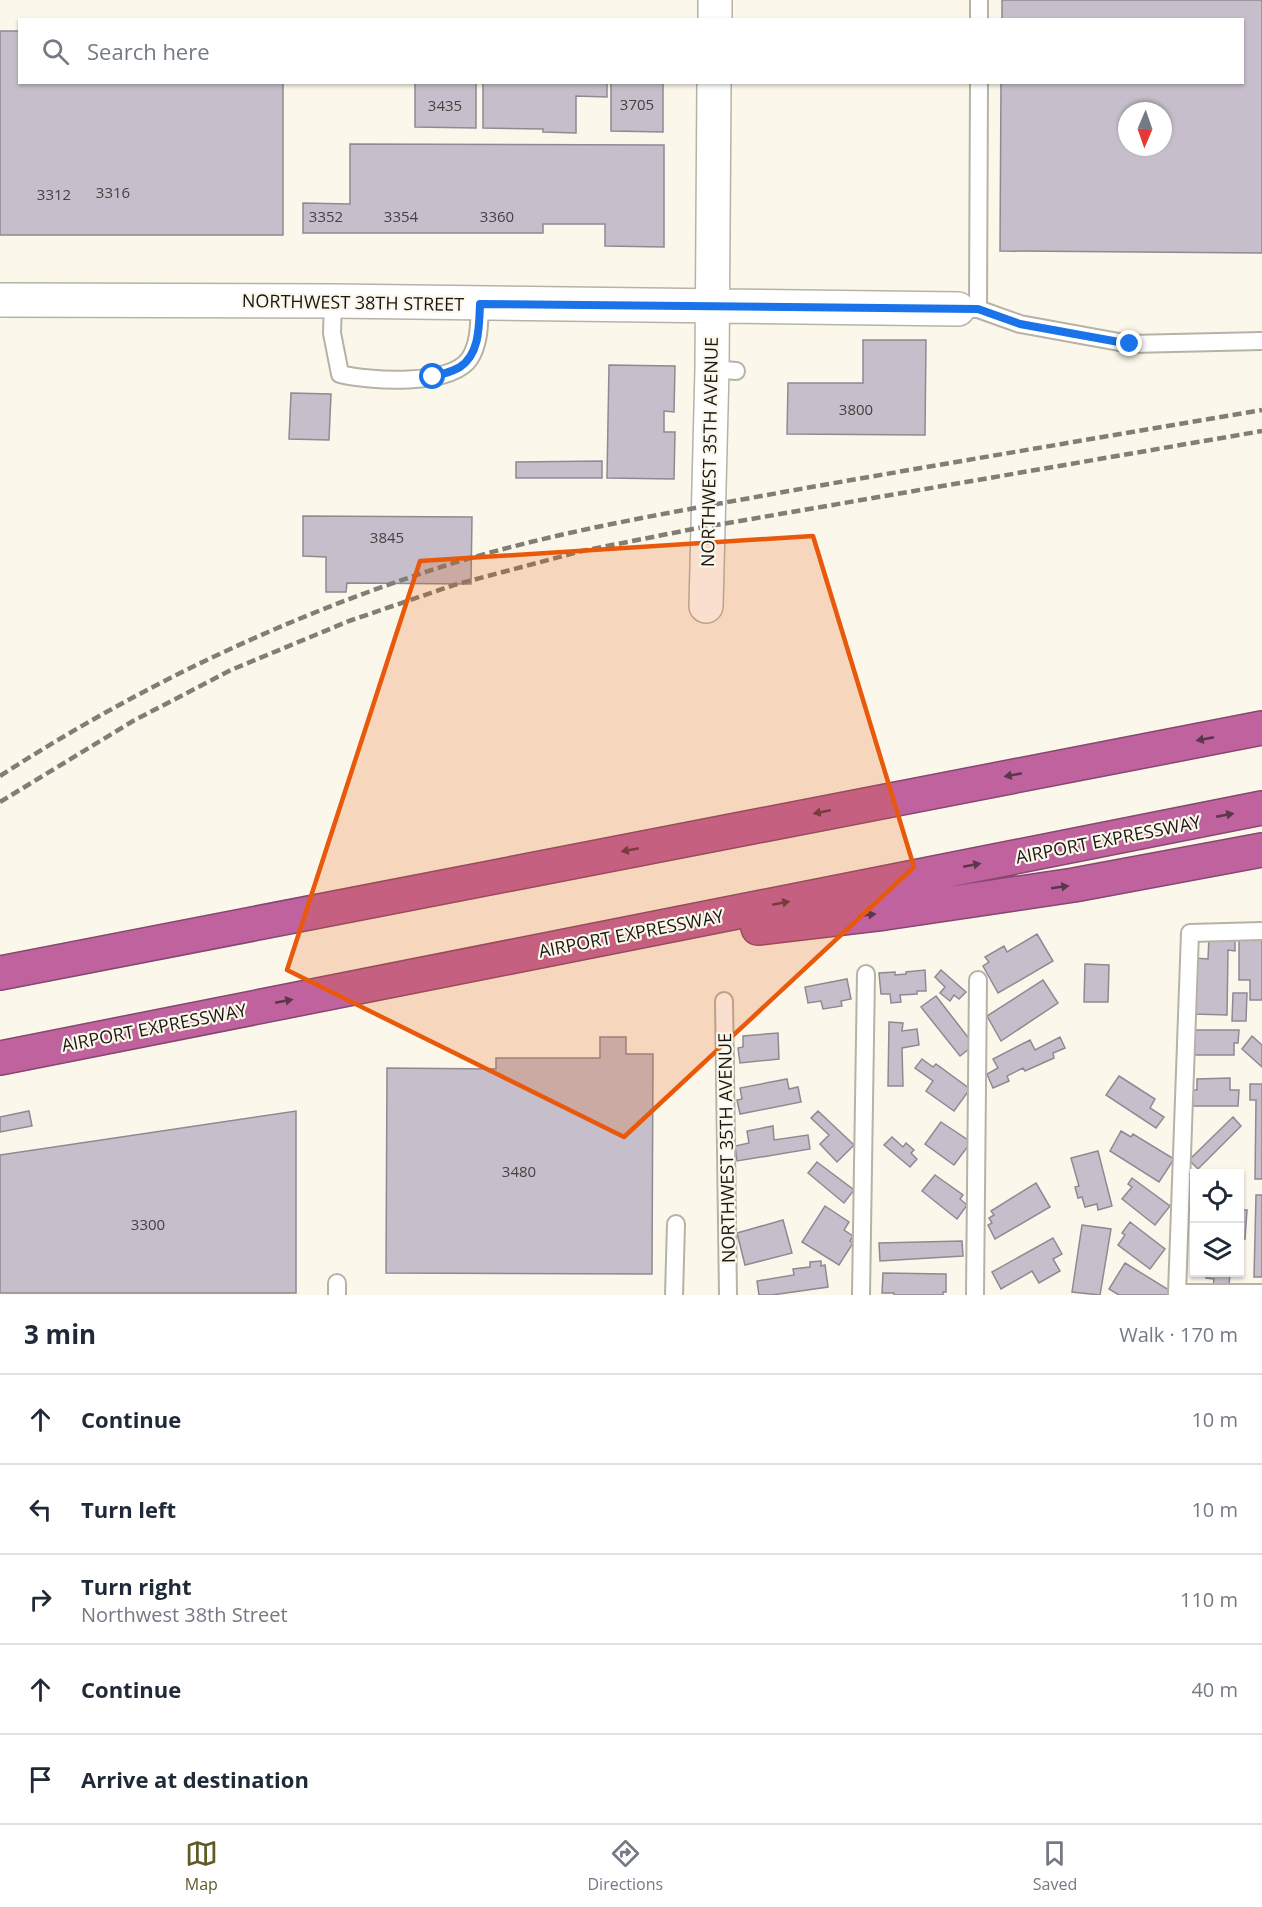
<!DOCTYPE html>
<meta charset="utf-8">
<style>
body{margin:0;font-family:"Open Sans",sans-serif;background:#f6f6f7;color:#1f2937}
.controls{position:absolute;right:18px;bottom:18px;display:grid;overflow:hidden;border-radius:0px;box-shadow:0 2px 4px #0004}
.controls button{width:54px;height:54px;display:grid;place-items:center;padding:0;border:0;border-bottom:2px solid #e0e1e3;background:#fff;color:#1f2937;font:30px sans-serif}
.compass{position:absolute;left:1118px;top:102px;width:54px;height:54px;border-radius:50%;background:#fff;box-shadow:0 2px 4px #0004;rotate:182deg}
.stop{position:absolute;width:18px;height:18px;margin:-14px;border:4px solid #1a73e8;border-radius:50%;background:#fff}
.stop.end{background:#1a73e8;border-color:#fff;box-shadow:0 2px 6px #0008}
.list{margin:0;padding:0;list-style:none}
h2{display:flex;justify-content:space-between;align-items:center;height:78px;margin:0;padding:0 24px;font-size:26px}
h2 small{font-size:20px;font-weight:400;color:#747a83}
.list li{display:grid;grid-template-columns:39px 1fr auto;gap:18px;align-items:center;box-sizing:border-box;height:90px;padding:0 24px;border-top:2px solid #e0e1e3}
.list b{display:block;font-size:22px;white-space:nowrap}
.list p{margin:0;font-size:20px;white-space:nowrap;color:#747a83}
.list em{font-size:20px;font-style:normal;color:#747a83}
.icon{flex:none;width:33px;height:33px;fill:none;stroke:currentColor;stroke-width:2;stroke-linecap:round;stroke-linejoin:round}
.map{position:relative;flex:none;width:1262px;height:1295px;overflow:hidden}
.search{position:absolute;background:#fff;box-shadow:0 2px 4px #0004;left:18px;right:18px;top:18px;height:66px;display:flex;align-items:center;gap:15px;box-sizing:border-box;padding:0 21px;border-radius:0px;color:#747a83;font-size:22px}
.sheet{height:528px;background:#fff}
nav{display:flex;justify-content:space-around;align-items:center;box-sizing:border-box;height:84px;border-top:2px solid #e0e1e3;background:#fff;font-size:16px;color:#747a83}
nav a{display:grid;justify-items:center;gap:3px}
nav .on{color:#615a27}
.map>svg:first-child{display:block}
.building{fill:#c6bfcb;stroke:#8f8994;stroke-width:1.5;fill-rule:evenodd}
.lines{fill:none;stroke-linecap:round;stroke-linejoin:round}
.lane-casing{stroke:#b6b3a6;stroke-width:20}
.street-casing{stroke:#b6b3a6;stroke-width:36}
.highway-casing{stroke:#85486e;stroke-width:36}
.lane{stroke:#fff;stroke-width:16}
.street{stroke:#fff;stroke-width:33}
.highway{stroke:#bf629e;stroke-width:33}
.rail{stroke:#807e75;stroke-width:4.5;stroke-dasharray:9 4.5;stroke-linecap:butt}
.oneway{fill:#5c364b}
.route{stroke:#1a73e8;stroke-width:8}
.marked{fill:#e8590c;fill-opacity:0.2;stroke:#e8590c;stroke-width:4.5;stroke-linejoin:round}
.labels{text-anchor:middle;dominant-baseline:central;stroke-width:4.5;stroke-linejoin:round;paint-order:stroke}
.number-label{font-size:15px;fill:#454242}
.street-label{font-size:18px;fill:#1a1814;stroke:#fbf7ea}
</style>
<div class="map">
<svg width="1262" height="1295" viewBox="0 0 1262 1295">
<rect width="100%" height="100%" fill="#fbf7ea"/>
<!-- building -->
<path class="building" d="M1002,0H1262V253L1000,251L1001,82H1242V20H1002ZM1127,111H1163V147H1127Z
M0,31H20V82H283V235H0Z
M415,82H476V128L415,127Z
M483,82H607V97L576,96V133L543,132V129L483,128Z
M611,82H663V132L611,131Z
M350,144L664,145V247L605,246V224H543V233H303V203L350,204Z
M863,340H926L925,435L787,434L788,383H863Z
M609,365L675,366L674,412L664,411V432H675L674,479L607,478Z
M291,393L331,394L329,440L289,439Z
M602,461V478H516V462Z
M303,516L472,517L471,584L347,583L346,592H326V557L303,556Z
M1037,934L1053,961L998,993L983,966L989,962L985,957L1004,946L1007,952Z
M1209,938H1235V951L1228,950L1227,1015L1194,1014L1195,958L1208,959Z
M1239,939H1262V1000H1250V980H1239Z
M1085,964L1109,965L1108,1002H1084Z
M925,970L926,991H917V994L900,995L901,1002L891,1003L890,994H881L879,973L895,972V975L906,974V972Z
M941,970L966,992L959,999L954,995L950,1001L940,993L945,987L935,977Z
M847,979L851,999L841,1001L842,1006L823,1009L821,1001L808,1003L805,987Z
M1043,980L1058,1003L1001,1041L987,1016Z
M1233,993H1247L1246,1021H1232Z
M936,996L974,1045L960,1056L921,1007Z
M889,1022L903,1023L902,1031L917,1029L919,1045L902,1048L903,1086H888Z
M1192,1030H1239L1238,1043H1234V1055H1189Z
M778,1033L779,1059L740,1063L738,1048L743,1047V1036Z
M1252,1036L1262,1045V1067L1242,1049Z
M600,1037H626V1054H653L652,1274L386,1273L387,1068L496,1069V1058H600Z
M1060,1037L1065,1048L1053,1053L1054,1058L1025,1071L1023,1068L1007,1076L1009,1081L993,1088L987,1074L998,1068L993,1059L1030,1040L1035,1050Z
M922,1059L933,1067L936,1064L970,1089L954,1111L926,1091L933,1081L915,1068Z
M1119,1076L1155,1099L1150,1108L1164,1117L1156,1128L1106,1095Z
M1230,1078V1090H1239L1238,1106H1193V1090H1197V1079Z
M787,1079L789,1089L798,1087L801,1102L740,1114L737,1100L742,1099L740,1088Z
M1250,1084H1262V1179H1255L1256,1100H1250Z
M29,1111L32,1126L0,1132V1117Z
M296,1111V1293H0V1155Z
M818,1111L854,1145L837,1162L820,1144L829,1135L811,1118Z
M1233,1117L1241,1126L1198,1169L1189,1160Z
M941,1122L971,1142L954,1165L925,1144Z
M773,1126L774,1140L808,1135L810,1149L737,1161L735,1146L749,1143L747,1131Z
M1121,1131L1131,1137L1133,1134L1174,1159L1159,1182L1110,1151Z
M892,1137L903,1147L906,1143L914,1150L911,1153L917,1159L910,1167L884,1145Z
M1098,1151L1112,1206L1098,1210L1097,1204L1085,1207L1082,1197L1078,1198L1075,1187L1079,1186L1071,1158Z
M817,1162L854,1190L844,1203L808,1173Z
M935,1175L963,1195L960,1199L967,1205L957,1219L922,1191Z
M1132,1178L1170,1206L1155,1225L1122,1199L1132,1187L1128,1184Z
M1036,1183L1050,1207L995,1239L988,1225L992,1223L989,1218L994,1215L991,1211Z
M1256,1195H1262V1277H1254Z
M825,1206L849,1222L844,1230L853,1236L850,1241L853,1243L839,1265L802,1242Z
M1240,1210H1247L1245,1239H1240Z
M783,1220L792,1253L745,1265L737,1233Z
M1130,1222L1165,1249L1150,1269L1118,1245L1125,1235L1122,1233Z
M1082,1225L1111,1229L1100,1295L1072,1292Z
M1053,1238L1062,1254L1053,1259L1060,1271L1039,1283L1032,1271L1001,1289L992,1272Z
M962,1241L963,1256L880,1261L879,1243Z
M821,1261V1266L825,1265L828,1287L772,1295H759L757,1281L794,1275L793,1269L810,1267V1262Z
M1125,1263L1177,1295H1119L1109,1289Z
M1206,1272H1230L1229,1287L1213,1286L1214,1279L1206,1278Z
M883,1273L946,1274V1292H943V1295H894V1293H882Z"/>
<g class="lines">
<!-- lane casing -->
<g class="lane-casing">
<path id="lane" d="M979,20V0
M333,301L332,333L340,374C368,381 452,387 470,358C480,342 479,322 480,304
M958,309H978L1020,324L1130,344L1262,341
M978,309L979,82
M712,369L736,371
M1262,931L1190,933L1177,1293H1262
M724,1001L728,1295
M337,1295V1283
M674,1295L676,1224
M861,1295L866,974
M975,1295L978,980"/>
</g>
<!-- street casing -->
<g class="street-casing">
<path id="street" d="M715,20V0
M0,300L333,301L958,309
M706,606L712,369L714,82"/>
</g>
<!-- highway casing -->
<g class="highway-casing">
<path id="highway" d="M758,928L885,913L1074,885L1262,850
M0,973L1262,728
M0,1058L1262,808"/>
</g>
<!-- lane -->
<use href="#lane" class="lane"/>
<!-- street -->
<use href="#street" class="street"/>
<!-- highway -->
<use href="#highway" class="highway"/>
<!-- rail -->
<path class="rail" d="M0,776C141,685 285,617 444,566C556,531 674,512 789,491C947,463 1104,437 1262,410
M0,802L133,721L231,670L349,621L454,585L582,551L693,529L1262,431"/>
</g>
<!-- one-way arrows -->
<defs><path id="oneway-solid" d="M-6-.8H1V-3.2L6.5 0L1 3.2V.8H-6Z" transform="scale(1.5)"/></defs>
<g class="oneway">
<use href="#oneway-solid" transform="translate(1205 739) rotate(169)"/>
<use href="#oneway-solid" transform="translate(1013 775) rotate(169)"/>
<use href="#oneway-solid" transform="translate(822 812) rotate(169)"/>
<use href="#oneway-solid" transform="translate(1225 815) rotate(-11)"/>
<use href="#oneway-solid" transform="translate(630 850) rotate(169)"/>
<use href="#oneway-solid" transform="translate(972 865) rotate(-11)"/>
<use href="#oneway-solid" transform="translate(1060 887) rotate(-8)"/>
<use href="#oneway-solid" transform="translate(781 903) rotate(-11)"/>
<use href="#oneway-solid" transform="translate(867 915) rotate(-7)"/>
<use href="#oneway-solid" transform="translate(284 1001) rotate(-11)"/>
</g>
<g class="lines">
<!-- route -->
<path class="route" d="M433,377C441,374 452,372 460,367C480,354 479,325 480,304L978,309L1020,324L1130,344"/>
</g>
<!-- marked area -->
<path class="marked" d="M813,536L914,867L624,1137L287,970L420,561Z"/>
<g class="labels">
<!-- number labels -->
<g class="number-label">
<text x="637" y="104">3705</text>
<text x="445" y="105">3435</text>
<text x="113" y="192">3316</text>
<text x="54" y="194">3312</text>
<text x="326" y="216">3352</text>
<text x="401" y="216">3354</text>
<text x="497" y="216">3360</text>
<text x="856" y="409">3800</text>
<text x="387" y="537">3845</text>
<text x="519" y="1171">3480</text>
<text x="148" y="1224">3300</text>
</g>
<!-- street labels -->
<g class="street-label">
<text transform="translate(353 302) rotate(1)">NORTHWEST 38TH STREET</text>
<text transform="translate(709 452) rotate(-89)">NORTHWEST 35TH AVENUE</text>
<text transform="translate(1108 839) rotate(-11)">AIRPORT EXPRESSWAY</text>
<text transform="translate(631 933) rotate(-11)">AIRPORT EXPRESSWAY</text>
<text transform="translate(154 1027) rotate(-11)">AIRPORT EXPRESSWAY</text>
<text transform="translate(726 1148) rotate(-91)">NORTHWEST 35TH AVENUE</text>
</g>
</g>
</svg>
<div class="controls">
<button><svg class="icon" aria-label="locate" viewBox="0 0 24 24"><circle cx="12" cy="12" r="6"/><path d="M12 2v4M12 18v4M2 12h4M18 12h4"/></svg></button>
<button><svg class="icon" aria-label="layers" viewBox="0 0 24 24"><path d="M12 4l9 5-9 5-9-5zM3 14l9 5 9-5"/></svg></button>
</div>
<svg class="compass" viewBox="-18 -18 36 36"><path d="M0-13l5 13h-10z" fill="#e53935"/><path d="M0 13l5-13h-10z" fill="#747a83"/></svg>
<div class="stop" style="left:433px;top:377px"></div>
<div class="stop end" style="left:1130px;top:344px"></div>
<div class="search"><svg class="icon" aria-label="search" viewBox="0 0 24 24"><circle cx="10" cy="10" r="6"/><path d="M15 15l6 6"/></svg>Search here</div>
</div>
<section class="sheet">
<h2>3 min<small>Walk · 170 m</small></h2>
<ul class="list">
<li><svg class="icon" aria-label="ahead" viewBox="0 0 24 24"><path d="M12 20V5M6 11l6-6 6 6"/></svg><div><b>Continue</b></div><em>10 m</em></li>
<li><svg class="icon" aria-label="left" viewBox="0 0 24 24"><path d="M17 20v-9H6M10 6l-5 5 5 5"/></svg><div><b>Turn left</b></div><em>10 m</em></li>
<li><svg class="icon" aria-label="right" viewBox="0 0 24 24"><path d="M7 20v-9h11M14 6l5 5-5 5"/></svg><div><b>Turn right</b><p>Northwest 38th Street</p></div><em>110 m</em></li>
<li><svg class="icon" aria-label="ahead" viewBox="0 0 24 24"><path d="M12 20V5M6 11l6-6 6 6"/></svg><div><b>Continue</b></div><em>40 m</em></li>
<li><svg class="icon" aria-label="arrive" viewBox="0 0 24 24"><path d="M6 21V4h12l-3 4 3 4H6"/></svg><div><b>Arrive at destination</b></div></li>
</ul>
</section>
<nav>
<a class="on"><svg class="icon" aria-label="map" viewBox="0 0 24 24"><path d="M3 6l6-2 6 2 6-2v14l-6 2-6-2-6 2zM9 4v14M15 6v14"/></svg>Map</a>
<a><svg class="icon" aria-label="directions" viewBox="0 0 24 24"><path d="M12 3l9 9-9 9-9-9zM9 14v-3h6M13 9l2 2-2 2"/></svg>Directions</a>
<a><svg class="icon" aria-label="saved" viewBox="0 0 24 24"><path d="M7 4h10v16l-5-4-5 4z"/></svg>Saved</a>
</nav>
